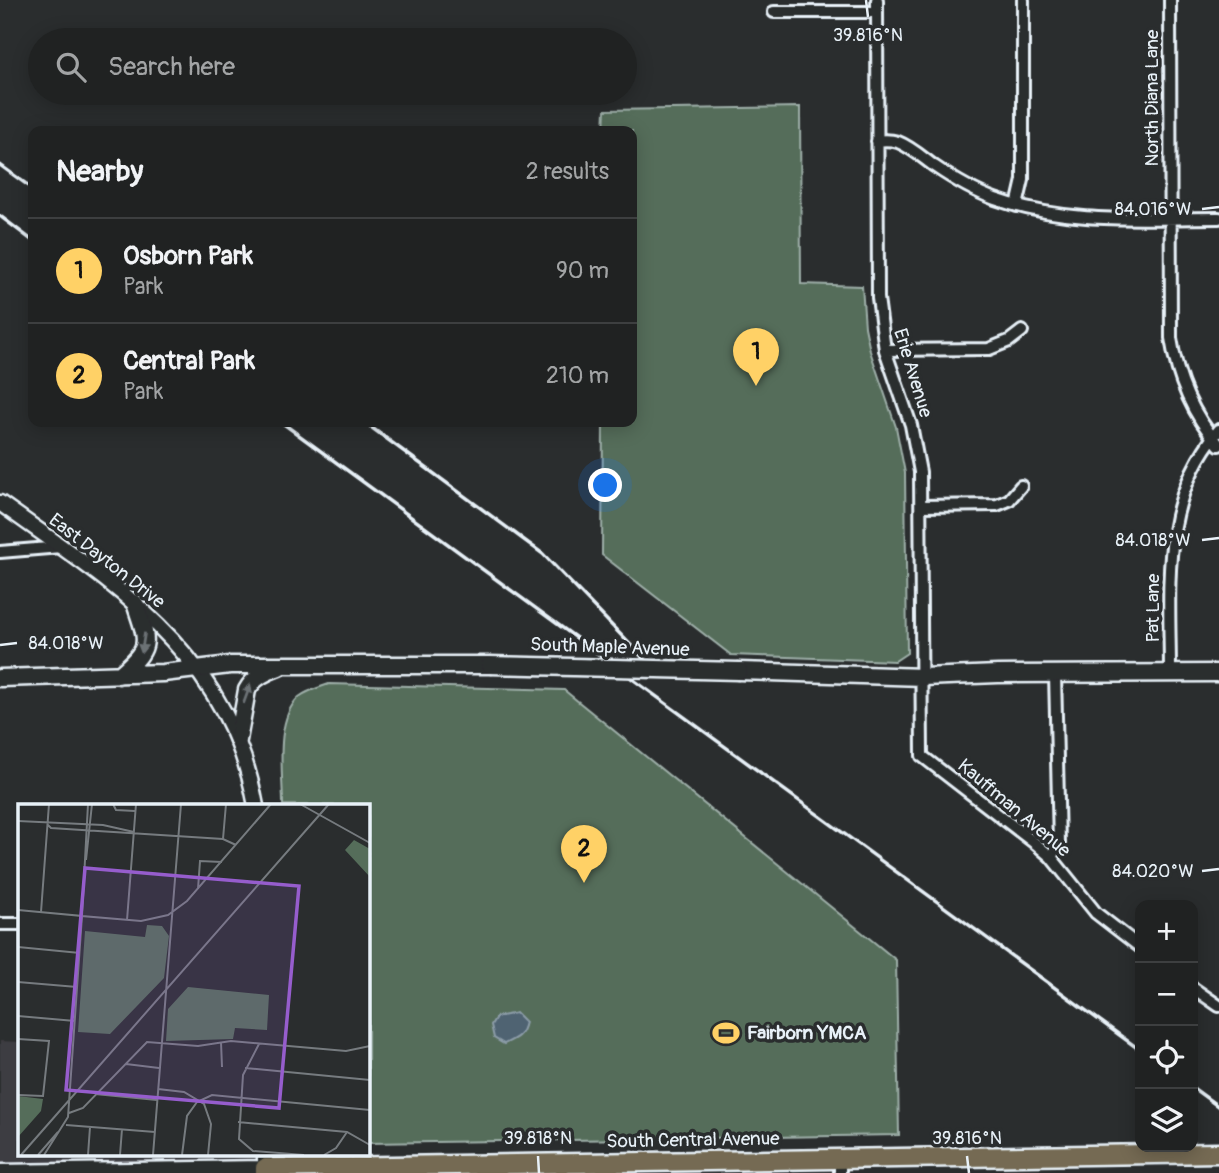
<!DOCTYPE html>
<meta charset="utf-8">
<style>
body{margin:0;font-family:Pangolin,sans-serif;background:#282a2a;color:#f1f3f6}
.controls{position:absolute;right:21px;bottom:21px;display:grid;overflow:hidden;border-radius:14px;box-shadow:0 4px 18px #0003}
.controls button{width:63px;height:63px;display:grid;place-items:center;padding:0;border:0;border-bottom:2px solid #3d3f40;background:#202222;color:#f1f3f6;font:35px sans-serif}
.you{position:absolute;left:606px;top:486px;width:24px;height:24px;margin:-18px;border:5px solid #fff;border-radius:50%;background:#1a73e8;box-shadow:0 0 0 10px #1a73e833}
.badge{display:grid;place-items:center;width:46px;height:46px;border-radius:50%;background:#ffd166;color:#111;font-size:23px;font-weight:700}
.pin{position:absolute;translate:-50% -58px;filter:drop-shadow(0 2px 4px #0008)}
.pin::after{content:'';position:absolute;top:37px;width:24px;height:21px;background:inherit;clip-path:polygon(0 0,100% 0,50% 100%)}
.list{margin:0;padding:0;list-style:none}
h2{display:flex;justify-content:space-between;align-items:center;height:91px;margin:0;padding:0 28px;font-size:30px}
h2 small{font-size:23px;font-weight:400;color:#a2a4a5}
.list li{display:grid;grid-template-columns:46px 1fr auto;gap:21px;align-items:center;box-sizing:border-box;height:105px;padding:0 28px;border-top:2px solid #3d3f40}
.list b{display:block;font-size:26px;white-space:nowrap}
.list p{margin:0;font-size:23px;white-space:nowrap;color:#a2a4a5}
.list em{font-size:23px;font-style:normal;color:#a2a4a5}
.icon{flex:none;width:38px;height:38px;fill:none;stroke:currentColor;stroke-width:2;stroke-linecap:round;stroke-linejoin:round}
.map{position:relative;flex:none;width:1219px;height:1173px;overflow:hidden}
.search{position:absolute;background:#202222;box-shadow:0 4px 18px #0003;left:28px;top:28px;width:609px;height:77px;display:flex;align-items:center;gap:18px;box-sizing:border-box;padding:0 24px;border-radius:38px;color:#a2a4a5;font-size:26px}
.panel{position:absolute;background:#202222;box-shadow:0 4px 18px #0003;left:28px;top:126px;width:609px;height:301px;border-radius:14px}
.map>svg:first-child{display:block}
.built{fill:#3e3c42}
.green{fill:#556d5a;stroke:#9eafa9;stroke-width:2}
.water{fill:#4f6372;stroke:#8c9ca8;stroke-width:2}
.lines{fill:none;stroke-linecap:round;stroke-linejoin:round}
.minor-casing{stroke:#e8f1f8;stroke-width:16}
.tertiary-casing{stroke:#e8f1f8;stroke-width:19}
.secondary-casing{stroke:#e8f1f8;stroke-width:21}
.primary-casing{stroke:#e8f1f8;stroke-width:23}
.minor{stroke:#2a2d2e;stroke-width:10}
.tertiary{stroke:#2a2d2e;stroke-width:14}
.secondary{stroke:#2a2d2e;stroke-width:16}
.primary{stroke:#746b52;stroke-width:18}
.rail{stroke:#e8f1f8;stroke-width:3.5}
.secondary-bridge-casing{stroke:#e8f1f8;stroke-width:21;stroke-linecap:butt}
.secondary-bridge{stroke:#2a2d2e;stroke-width:16}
.oneway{fill:#6c7275}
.ticks{fill:none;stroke:#e8f1f8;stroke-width:2.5}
.labels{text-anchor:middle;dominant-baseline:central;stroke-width:7;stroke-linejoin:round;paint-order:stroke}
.street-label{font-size:19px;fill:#e8f1f8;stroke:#2a2d2e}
.poi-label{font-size:19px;font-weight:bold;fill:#e8f1f8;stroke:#2a2d2e;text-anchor:start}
.inset-road{fill:none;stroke:#767b7f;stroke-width:2}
.view{fill:#965dcd;fill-opacity:0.15;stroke:#965dcd;stroke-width:3.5}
.inset-edge{fill:none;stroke:#e8f1f8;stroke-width:3.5}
.ticks-label{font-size:18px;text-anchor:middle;fill:#e8f1f8;stroke:#2a2d2e;stroke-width:7;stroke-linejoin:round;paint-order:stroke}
</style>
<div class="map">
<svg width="1219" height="1173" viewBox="0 0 1219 1173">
<rect width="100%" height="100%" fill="#2a2d2e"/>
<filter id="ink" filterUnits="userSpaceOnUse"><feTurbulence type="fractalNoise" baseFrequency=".0143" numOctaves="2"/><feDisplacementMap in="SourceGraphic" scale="14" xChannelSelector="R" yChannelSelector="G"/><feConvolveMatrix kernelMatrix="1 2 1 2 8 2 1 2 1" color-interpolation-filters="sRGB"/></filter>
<g filter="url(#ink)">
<!-- built -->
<path class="built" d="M0,1041L19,1042V1154H347L348,1173H0Z"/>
<!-- green -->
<path class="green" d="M800,107L801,284L862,286L865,327L870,351L896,427L905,473L907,653L895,661L731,655L602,555L603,422H632V131H604L605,110Z
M329,684L564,690L896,960L899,1135L368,1143V806L283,805C283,774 274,720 299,697C306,691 320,687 329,684Z"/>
<!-- water -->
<path class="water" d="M516,1013L525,1022C522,1036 517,1038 504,1044L494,1038L491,1025L496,1017Z"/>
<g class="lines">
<!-- minor casing -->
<g class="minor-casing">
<path id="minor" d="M877,0L878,298L885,350L911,425L920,472L922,756L1036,844L1051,857L1096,913L1140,947
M1170,0L1171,338C1177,378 1192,414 1219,445
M774,12H877
M877,141C884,140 891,140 898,142C911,147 923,158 934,166C953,179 973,191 995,199C1068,225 1143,218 1219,218
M1017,206L1023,180V0
M885,350L989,349L1009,341L1022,331
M921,506L997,505L1009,500L1021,486
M0,552L61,547
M1170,673C1170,586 1159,501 1219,430
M1051,857L1059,844L1055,674
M0,924H19
M1193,988L1219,1006
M840,1173V1159"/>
</g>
<!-- tertiary casing -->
<g class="tertiary-casing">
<path id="tertiary" d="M0,503C116,586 228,653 256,806
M0,1172L265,1168V1154"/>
</g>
<!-- secondary casing -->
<g class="secondary-casing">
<path id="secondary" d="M739,671L923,677L998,674L1219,673
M119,675C153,647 148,642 135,603
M0,678L163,673L230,665H490
M238,740L247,690C254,677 266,672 279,667"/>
</g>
<!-- primary casing -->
<g class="primary-casing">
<path id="primary" d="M265,1173V1168L1219,1153"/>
</g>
<!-- minor -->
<use href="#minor" class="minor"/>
<!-- tertiary -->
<use href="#tertiary" class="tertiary"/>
<!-- secondary -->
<use href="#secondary" class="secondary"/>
<!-- primary -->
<use href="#primary" class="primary"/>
<!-- rail -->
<path class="rail" d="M0,165L33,189
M0,216L33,241
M281,422L1140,1050
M364,422L543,554L646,661
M1193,1088L1219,1107"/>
<!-- secondary-bridge casing -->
<g class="secondary-bridge-casing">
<path id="secondary-bridge" d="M490,665L739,671"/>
</g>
<!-- secondary-bridge -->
<use href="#secondary-bridge" class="secondary-bridge"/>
</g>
<!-- one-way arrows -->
<defs><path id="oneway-solid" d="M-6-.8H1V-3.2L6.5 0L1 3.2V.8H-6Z" transform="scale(1.75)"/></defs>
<g class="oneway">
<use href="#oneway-solid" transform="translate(143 643) rotate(99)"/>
<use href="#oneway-solid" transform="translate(247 694) rotate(-70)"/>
</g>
</g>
<!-- ticks -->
<path class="ticks" d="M866,0L868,17M1202,209L1219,207M1202,540L1219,538M0,645L17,643M1202,871L1219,869M538,1156L539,1173M967,1156L969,1173"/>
<!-- icons -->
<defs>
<g id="stadium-bare" transform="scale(2.1)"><path d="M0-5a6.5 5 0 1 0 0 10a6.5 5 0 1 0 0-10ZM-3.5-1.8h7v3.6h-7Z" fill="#ffd166" stroke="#2a2d2e" stroke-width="2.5" paint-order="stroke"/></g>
</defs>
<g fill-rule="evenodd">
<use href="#stadium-bare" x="726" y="1033"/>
</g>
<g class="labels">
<!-- street labels -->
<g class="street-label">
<text transform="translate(1152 98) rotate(-90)">North Diana Lane</text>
<text transform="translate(913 373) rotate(73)">Erie Avenue</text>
<text transform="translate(107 561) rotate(38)">East Dayton Drive</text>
<text transform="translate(1153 608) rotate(-90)">Pat Lane</text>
<text transform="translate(610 647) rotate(2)">South Maple Avenue</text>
<text transform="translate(1014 808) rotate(40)">Kauffman Avenue</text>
<text transform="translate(693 1140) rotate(-1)">South Central Avenue</text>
</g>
<!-- poi labels -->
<g class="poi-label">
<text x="747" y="1033">Fairborn YMCA</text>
</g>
</g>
<!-- overview -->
<g transform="translate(18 804)">
<rect width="352" height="352" fill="#2a2d2e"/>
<path d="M336,36L352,45V73L327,46ZM129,121L144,122L151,132L146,174L92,230L60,228L67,127L127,133ZM170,183L251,191L249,226L217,224L215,235L148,237L150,205ZM0,292L25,295L23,307L0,333Z" fill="#556d5a"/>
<path class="inset-road" d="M70,0L64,112L123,117L150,111L169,97L253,0M95,0L98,6L117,7M282,0L352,39M0,17L85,21L116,28M29,20L33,24L205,35L218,41M205,35L208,0M68,56L74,0M180,85L182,57L204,58M0,106L64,112L50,313L26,351M23,108L31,0M109,116L118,0M0,143L62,149M0,178L59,183M0,212L57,217M0,235L31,237L25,292L0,291M203,238L204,263M241,240L225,271L221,335L235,347L286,351M108,260L141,264M227,264L352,276M140,285L166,288L186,300L193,320L190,351M77,290L139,296M51,309L65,304L129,238L180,242L213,237L328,247L352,242M220,318L329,328L352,341M48,321L137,328M3,351L311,0M20,351L40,328M70,351L72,323M102,351L104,325M135,351L163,0M164,351L169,312L179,298L194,291L352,306M306,351L318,344L329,328"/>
<path class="view" d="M67,64L281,82L261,304L48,286Z"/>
<rect width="352" height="352" class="inset-edge"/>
</g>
<g class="ticks-label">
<text x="868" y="41">39.816°N</text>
<text x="1153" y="215">84.016°W</text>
<text x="1153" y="546">84.018°W</text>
<text x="66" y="649">84.018°W</text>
<text x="1153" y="877">84.020°W</text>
<text x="538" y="1144">39.818°N</text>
<text x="967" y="1144">39.816°N</text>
</g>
</svg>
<div class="controls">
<button>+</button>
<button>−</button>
<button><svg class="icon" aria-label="locate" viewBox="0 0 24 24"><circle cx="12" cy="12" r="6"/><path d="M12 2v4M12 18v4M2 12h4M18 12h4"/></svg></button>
<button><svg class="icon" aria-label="layers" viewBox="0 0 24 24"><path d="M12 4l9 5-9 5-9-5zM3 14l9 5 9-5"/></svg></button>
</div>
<div class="you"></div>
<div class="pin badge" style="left:756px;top:386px">1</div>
<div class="pin badge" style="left:584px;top:883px">2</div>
<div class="search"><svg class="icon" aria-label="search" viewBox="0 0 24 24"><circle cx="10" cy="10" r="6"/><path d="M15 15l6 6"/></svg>Search here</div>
<section class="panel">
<h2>Nearby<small>2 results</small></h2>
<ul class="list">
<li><span class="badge">1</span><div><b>Osborn Park</b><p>Park</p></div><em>90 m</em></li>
<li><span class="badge">2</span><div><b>Central Park</b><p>Park</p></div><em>210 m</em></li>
</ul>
</section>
</div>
